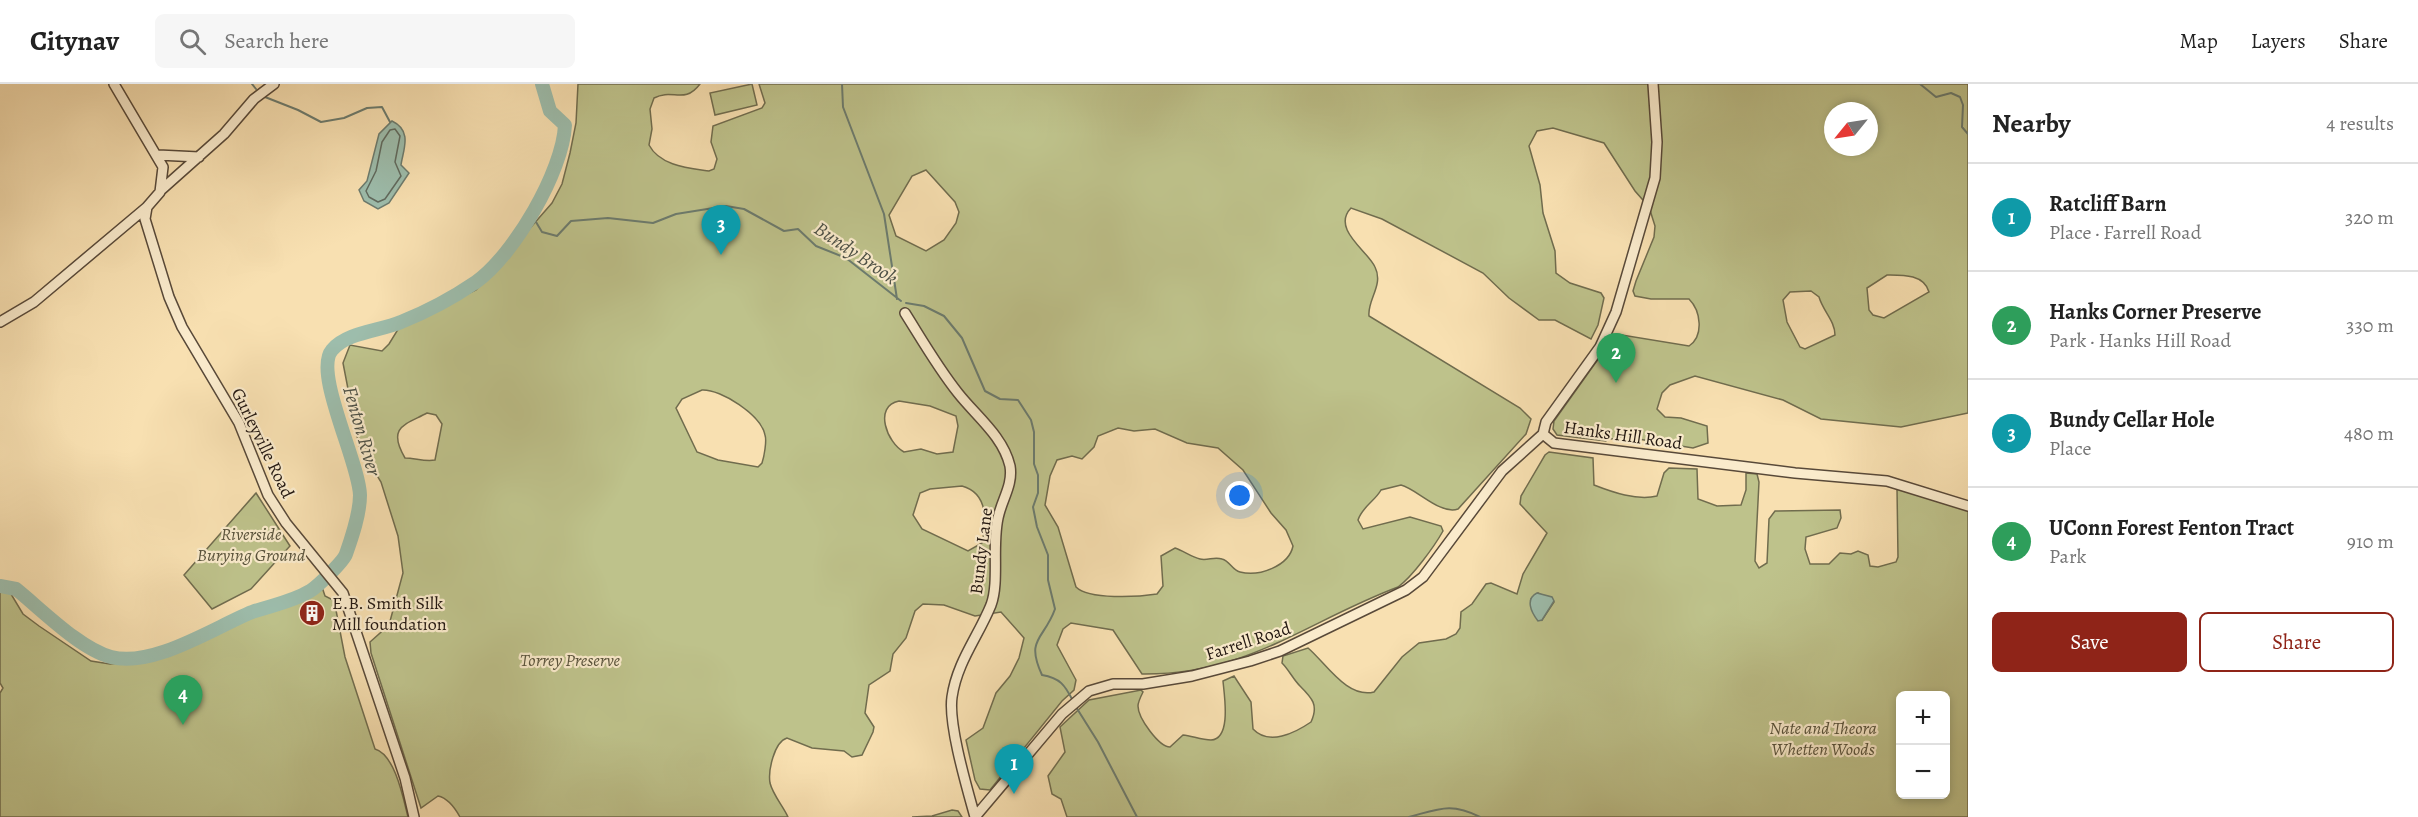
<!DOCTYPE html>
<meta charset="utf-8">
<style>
body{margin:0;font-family:Alegreya,serif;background:#f6f6f6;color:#222}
.controls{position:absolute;right:18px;bottom:18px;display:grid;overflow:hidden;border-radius:9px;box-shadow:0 3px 9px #0003}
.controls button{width:54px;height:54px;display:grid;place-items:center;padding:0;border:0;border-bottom:2px solid #e0e0e0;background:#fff;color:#222;font:30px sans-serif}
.compass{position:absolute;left:1824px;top:18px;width:54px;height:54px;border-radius:50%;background:#fff;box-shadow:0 3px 9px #0003;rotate:240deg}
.you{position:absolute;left:1240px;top:412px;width:21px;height:21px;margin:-15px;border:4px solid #fff;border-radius:50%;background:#1a73e8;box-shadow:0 0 0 9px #1a73e833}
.badge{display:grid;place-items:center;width:39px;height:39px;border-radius:50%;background:#8f2418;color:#fff;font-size:20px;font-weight:700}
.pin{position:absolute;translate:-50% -50px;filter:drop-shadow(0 2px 3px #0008)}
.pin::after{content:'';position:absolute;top:32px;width:21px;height:18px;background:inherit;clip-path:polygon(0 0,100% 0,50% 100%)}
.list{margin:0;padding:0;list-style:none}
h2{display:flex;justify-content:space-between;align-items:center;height:78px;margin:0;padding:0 24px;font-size:26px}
h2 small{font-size:20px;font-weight:400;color:#767676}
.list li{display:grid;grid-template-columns:39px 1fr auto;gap:18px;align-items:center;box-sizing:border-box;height:108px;padding:0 24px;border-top:2px solid #e0e0e0}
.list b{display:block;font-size:22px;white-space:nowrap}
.list p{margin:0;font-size:20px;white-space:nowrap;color:#767676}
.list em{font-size:20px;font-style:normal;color:#767676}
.actions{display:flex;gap:12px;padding:18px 24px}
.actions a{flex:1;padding:14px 0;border:2px solid #8f2418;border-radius:9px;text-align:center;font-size:21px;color:#8f2418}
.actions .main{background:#8f2418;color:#fff}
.icon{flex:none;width:33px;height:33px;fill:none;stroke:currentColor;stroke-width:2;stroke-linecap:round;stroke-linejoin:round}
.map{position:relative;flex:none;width:1968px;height:733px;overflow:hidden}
header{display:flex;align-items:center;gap:36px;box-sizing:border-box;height:84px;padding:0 30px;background:#fff;border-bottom:2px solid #e0e0e0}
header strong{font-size:28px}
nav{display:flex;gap:33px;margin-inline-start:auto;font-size:21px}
.search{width:420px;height:54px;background:#f6f6f6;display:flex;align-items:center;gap:15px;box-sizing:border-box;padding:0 21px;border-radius:9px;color:#767676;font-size:22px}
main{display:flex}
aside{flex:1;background:#fff}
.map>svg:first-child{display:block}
.green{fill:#bec28b;stroke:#706c4e;stroke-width:1.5;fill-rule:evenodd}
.water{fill:#9dbdac;stroke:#6c7b6e;stroke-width:1.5}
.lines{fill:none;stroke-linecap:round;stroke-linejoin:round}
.shore{stroke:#606a5e;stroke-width:1.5}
.stream{stroke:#6c7b6e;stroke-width:2}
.river{stroke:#9dbdac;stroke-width:14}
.minor-casing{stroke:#584939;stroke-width:12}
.minor{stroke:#faebcc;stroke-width:9}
.labels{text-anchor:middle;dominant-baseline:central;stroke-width:4.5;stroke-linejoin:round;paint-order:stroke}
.street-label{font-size:18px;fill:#221711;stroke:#faebcc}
.park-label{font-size:18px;font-style:italic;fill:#59533c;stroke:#faebcc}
.poi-label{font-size:18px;fill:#221711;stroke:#faebcc;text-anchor:start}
.water-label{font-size:20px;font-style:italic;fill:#4d5147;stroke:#faebcc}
</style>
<header>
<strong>Citynav</strong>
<div class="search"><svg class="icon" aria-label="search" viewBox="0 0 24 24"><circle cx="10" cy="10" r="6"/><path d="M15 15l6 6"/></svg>Search here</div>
<nav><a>Map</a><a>Layers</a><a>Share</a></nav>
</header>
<main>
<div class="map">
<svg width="1968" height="733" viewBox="0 0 1968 733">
<rect width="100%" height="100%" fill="#f8e0b1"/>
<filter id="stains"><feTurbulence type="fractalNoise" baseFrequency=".00333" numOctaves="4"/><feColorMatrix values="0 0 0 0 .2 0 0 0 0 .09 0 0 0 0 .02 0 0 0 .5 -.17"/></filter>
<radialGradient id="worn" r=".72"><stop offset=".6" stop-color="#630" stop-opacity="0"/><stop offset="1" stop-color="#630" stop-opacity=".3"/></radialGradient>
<!-- green -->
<path class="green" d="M578,0H700C684,21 673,4 654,14L650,25L652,45L649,61C660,82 689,84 709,87L714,85L717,75L711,58L713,42L762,24L765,19L759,0H1968V329L1901,343L1821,335L1783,316L1695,292L1670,301L1662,309L1657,325L1665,333L1681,334L1707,342L1708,359L1693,364L1632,354L1608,355L1606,357L1557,351L1553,345L1554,337L1616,250L1689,262C1704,252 1701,227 1689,215H1651L1635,212L1633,207L1636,197L1654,153L1655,142L1649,123L1635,107L1604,59L1553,44L1537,47L1529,62L1540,101L1543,129L1555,167L1556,189L1570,199L1601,209L1604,214L1598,241L1591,255L1555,236H1539L1509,214L1483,189L1382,135L1351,124C1331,145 1368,167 1375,183C1384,201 1367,216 1369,232L1520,324L1531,335L1526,350L1458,425C1440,431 1417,405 1401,401L1381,406C1375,417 1362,423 1358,436L1363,445L1410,433L1441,442L1443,447C1434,463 1412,493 1398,503C1305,538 1248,591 1142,590L1113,546L1071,539L1063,545L1057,561L1076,596L1074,606L1062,617L990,706L980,705L975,696L966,656L983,644L996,609L1010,592L1019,574L1024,554L1001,528L975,532L944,521L923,520L915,527L906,554L893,570L890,587L869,601L865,629L874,643L873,648L862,671L852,673L844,667L812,664L787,654C774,658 768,687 770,699C773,711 783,722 788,733H460C455,724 448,714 438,712L421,724L371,569L370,558L389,541L403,489L398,452L381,398L359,362L343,279L350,261L382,267L389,260L400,242L476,206L552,119L562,100L570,69L576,39ZM1833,27H1869V63H1833ZM926,86L955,118L959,128L956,139L944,156L926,167L896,152L889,131L912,92ZM1887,191C1902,191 1924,190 1929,208L1884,234L1873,231L1869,226L1867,204ZM1811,207L1819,213C1823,227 1835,237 1835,251L1805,265L1800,263L1787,238L1783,216L1790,208ZM702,306C721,305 761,331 765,351C767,357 764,373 762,379L758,383L718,376L697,368L676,324L682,315ZM899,317L930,322L956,332L958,342L953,368L937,370L921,365L904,368C887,359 873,322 899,317ZM427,329L436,331L442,340L435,376C425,378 415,374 405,374C386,342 407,340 427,329ZM1118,344L1134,347L1155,345L1187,359L1218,364L1243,386L1271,429L1286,446L1293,462C1289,482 1259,493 1240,488C1232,486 1230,477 1222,475C1214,472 1208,477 1200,475C1191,473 1184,467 1175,464L1161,472L1163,502L1157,510C1138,513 1089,516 1076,503L1058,443L1045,421L1050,392L1057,376L1072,372L1082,375L1094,363L1098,352ZM962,402C988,409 987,436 982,459L968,467L922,445L913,431L920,409L930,405Z
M752,0L757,21L715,31L710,9Z
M1549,368L1593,374L1594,401C1612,408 1637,417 1657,412L1664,389L1669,384L1697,385L1698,415L1717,422L1741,421L1746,406V389L1757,390L1759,398L1755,477L1759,484L1767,479L1769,435L1775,427L1840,426L1841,434L1837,444L1806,453L1805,465L1810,480H1829L1840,469L1851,470L1858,467L1868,471L1870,482L1878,483L1896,478L1898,473L1897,404L1968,426V733H1067L1061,715L1052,710L1048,692L1065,668L1060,643L1089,616L1141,606L1143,608C1141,612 1138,618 1138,622C1138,634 1159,663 1170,663L1183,651C1192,652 1202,656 1211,656C1232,655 1224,610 1223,597L1234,592L1251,618L1253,645C1269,662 1295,649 1311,638C1319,621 1312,614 1300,602C1293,595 1289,586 1282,579L1283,572L1308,564C1326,579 1347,615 1374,608L1402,573L1419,559L1446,555L1456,550L1460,544L1461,528L1472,520L1486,500L1491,499L1517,510L1523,490L1547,449L1520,420L1521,412L1545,371ZM1538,509L1554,518L1542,536L1531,515ZM1900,612H1946V710H1900Z
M256,409L290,462L251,505L212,525L184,491Z
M321,500L325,512L333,516L335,521L345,573L375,665C395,671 403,713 408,733H0V609L3,604L0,599V508L8,505L23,530L39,542L91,577L110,580L139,577L200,550L283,524L309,513Z
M952,726L958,727L962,733H912L932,732Z"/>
<!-- water -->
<path class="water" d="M392,37C413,47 403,66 401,81L409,89L389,119L378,125L364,117L359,106L367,97L379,50Z
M1537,509L1552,513L1554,517L1542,536L1538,537C1531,528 1525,515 1537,509Z"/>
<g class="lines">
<!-- shore -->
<path class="shore" d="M395,45L400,52L395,78L401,92L385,115L378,118L369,113L366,107L376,87L382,58L390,46Z"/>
<!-- stream -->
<path class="stream" d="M252,0L256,5
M842,0L843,23L884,130L897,215
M1920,0L1936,13L1951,9L1960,13L1963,21L1962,43L1968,50
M265,13L298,26L321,38L344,34L367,24L382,23L390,38
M548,99L533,133L542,148L557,152L571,137L608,134L653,139L676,130L726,122L744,125L784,147L798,145L816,162L846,174L901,217
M906,219L924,222L944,232L962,254L985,307L1000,315L1018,316L1031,336L1034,348V380L1038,391V409L1033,423L1037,443L1048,471V496L1055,525C1044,556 1025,554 1042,591C1060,594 1065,601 1073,617
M1076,623L1098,658L1137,733
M1409,733C1439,725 1451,718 1480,733"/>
<!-- river -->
<path class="river" d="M0,502L16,505C41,525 80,565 111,573C153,584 213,544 252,528C272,521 292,518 310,507C317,503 343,478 346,470C352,453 360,430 360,411C359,378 313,288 332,266C347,248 380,247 401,238C426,228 454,213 476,198C514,171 563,87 565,41L550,27L542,0"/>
<!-- minor casing -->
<g class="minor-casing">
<path id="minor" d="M114,0L163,83L160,108L147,123L145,135L169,213L182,243L239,339L268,411L286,439L343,509L405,694L414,733
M158,71L199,73
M160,107L224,50L254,15L274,0
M905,229C922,256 938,284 958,309C976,332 1003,352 1010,382C1013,400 1003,414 999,430C991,457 1000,497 991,521C978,553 957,578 952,613C948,640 967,704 975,733
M0,238L34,218L147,123
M1543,350L1554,359L1795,389L1887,397L1968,422
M1543,350L1546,338L1600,263L1616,228L1655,94L1657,58L1653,0
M975,733L1062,630L1089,607L1113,600H1143L1192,592L1250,577L1280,567L1406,506L1423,493L1502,387L1543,350"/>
</g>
<!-- minor -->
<use href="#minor" class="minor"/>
</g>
<!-- icons -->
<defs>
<g id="building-disc" transform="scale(1.35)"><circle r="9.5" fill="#8f2418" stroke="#faebcc"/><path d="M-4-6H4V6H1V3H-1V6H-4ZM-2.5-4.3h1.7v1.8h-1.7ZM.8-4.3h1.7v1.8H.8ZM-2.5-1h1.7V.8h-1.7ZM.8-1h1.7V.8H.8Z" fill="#fff"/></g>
</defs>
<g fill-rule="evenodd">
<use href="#building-disc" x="312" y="529"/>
</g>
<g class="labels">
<!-- street labels -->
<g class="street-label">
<text transform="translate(1623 351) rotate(8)">Hanks Hill Road</text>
<text transform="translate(263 359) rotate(64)">Gurleyville Road</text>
<text transform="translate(981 467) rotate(-83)">Bundy Lane</text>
<text transform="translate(1248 557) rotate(-18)">Farrell Road</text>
</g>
<!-- park labels -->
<g class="park-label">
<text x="251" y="450">Riverside<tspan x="251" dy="21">Burying Ground</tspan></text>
<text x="570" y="576">Torrey Preserve</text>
<text x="1823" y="644">Nate and Theora<tspan x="1823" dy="21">Whetten Woods</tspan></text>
</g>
<!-- poi labels -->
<g class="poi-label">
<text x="332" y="519">E.B. Smith Silk<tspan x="332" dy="21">Mill foundation</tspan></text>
</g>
<!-- water labels -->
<g class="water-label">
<text transform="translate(856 169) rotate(34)">Bundy Brook</text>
<text transform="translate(362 347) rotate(74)">Fenton River</text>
</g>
</g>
<rect width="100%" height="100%" filter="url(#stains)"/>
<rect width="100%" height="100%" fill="url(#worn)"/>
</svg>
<div class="controls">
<button>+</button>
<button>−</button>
</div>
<svg class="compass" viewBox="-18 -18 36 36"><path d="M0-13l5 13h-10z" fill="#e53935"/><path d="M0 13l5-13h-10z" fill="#767676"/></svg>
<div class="you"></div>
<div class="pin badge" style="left:1014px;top:710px;background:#0f9aa8">1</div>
<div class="pin badge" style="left:1616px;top:299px;background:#2e9e5b">2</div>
<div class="pin badge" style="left:721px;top:171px;background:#0f9aa8">3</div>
<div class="pin badge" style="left:183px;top:641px;background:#2e9e5b">4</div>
</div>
<aside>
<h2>Nearby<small>4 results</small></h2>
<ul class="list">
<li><span class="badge" style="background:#0f9aa8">1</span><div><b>Ratcliff Barn</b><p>Place · Farrell Road</p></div><em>320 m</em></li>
<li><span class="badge" style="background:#2e9e5b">2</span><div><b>Hanks Corner Preserve</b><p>Park · Hanks Hill Road</p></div><em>330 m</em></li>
<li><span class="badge" style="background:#0f9aa8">3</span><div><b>Bundy Cellar Hole</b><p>Place</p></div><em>480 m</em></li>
<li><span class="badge" style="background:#2e9e5b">4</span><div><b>UConn Forest Fenton Tract</b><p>Park</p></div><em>910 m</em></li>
</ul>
<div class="actions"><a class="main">Save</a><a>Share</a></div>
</aside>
</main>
